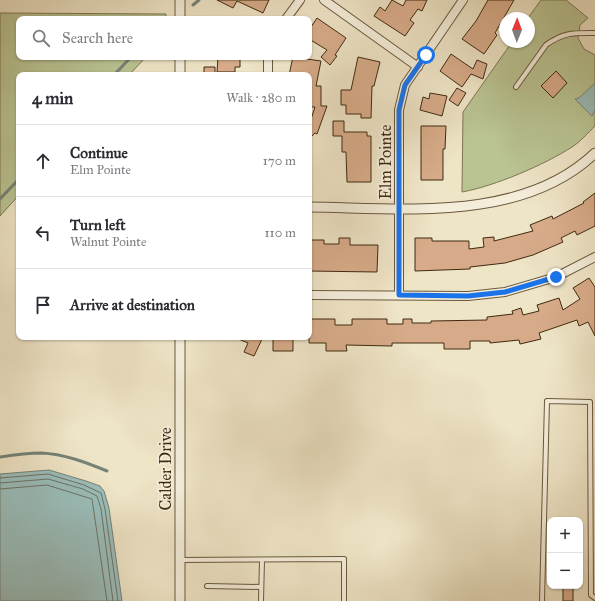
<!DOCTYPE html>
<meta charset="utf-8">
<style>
body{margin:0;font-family:"IM FELL Great Primer",serif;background:#f2f2f3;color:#2b2b33}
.controls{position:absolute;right:12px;bottom:12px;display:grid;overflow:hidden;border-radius:8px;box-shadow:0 1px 3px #0004}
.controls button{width:36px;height:36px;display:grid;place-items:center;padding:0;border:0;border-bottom:1px solid #e1e1e2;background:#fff;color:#2b2b33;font:20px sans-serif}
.compass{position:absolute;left:499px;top:12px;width:36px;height:36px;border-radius:50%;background:#fff;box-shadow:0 1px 3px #0004;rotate:1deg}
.stop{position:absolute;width:12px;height:12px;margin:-9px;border:3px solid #1a73e8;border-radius:50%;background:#fff}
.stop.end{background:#1a73e8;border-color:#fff;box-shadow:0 1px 4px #0008}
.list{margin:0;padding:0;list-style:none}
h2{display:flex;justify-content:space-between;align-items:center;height:52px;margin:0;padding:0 16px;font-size:17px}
h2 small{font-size:13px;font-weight:400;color:#7c7c81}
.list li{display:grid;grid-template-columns:26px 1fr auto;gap:12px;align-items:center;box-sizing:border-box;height:72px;padding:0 16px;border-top:1px solid #e1e1e2}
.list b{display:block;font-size:15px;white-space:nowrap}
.list p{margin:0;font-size:13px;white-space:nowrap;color:#7c7c81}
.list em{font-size:13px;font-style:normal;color:#7c7c81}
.icon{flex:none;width:22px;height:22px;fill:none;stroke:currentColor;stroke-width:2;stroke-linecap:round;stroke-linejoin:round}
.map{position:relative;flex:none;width:595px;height:601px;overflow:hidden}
.search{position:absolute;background:#fff;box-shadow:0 1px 3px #0004;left:16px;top:16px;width:296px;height:44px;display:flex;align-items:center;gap:10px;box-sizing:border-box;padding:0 14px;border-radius:8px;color:#7c7c81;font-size:15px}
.panel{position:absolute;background:#fff;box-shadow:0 1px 3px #0004;left:16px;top:72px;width:296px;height:268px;border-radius:8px}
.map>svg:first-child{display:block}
.green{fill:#bac493;stroke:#7c7752}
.water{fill:#9bbebb;stroke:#768377}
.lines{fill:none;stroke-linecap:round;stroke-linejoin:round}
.shore{stroke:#6d7466;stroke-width:1}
.stream{stroke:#768377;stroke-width:3}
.building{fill:#d7ab89;stroke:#3f2a10}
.service-casing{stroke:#6b583e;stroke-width:6}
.minor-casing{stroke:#6b583e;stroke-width:10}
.tertiary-casing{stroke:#6b583e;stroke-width:11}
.service{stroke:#f4edda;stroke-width:4}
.minor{stroke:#f4edda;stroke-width:8}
.tertiary{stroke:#f4edda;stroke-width:9}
.route{stroke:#1a73e8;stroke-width:5}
.labels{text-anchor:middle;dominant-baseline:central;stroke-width:4;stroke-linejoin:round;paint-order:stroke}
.street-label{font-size:16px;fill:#3f2a10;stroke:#f4edda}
</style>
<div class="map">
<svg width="595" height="601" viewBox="0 0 595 601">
<rect width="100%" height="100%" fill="#eee4c6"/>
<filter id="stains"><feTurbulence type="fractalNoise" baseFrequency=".005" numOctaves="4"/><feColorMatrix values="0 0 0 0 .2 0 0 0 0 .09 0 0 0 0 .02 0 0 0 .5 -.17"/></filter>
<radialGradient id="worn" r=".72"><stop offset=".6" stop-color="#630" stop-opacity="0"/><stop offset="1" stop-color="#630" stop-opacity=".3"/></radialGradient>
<!-- green -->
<path class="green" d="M541,0H566L588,18L580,25L578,38L584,49L595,55V126C588,133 580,142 572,147C544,165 495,186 462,192L463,112L512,42H529L528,18Z
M0,13L166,14L165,19H19V57H146L129,75H19V195L0,216Z"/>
<!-- water -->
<path class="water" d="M595,83V110L592,116L575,99L579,98Z
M49,470L86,481L100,486L104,491L109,508L122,601H0V474Z"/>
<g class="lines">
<!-- shore -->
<path class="shore" d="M0,478L48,474L84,485L101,493L105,509L118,601
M0,483L48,479L83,489L97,496L101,509L113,601
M0,489L47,485L92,499L107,601"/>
<!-- stream -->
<path class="stream" d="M193,5L199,0
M114,75L131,57
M0,199L19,179
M0,457C13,455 27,453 41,453C64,454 85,462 107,471"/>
</g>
<!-- building -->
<path class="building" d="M217,0H269L263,13L237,1L233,8Z
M392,0L403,6L406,0H427L422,11L418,9L410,20L414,23L405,36L374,16L380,7L385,11Z
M488,0H514L495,33L497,35L484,54L462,39L476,21Z
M317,18L346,38L335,55L337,56L330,65L321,57L327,50L309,39V30Z
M451,54L473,69L477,60L487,64L483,79L471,74L462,87L440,71Z
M218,57H240V67H235V72H217Z
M293,57L321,61L316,86H321V106H327L317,134L315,133L309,139V125L315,107H309V75H289Z
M358,57L380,62L374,86H372L371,118H361V114H346V105H341V90H351Z
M204,67H215V75H204Z
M556,71L567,83L553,98L541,86Z
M457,88L466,93L458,106L449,100Z
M430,93L447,96L442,116L420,110L423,97L429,99Z
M333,121H344V132H367V136H371V182H347L346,152H342V136H333Z
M421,126H446L445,149H443V180H421Z
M595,193V226L577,235L575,231L561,238L563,242L533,255L505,263L470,267V269L415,271V238H432V241H469V249L484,247L483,238L494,237V241L533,231L530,225L552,216L553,219L584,203L583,202Z
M339,238H350V245H378L377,272L309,271V240H324V244H339Z
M589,278L595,287V336L588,322L579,326L577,320L539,333L541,339L520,344L519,340L490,343V341H470V349H444V343H392V346L346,345L347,351H326V343H309V319H335V325H352V319H387V324H403V319H412V323H431V321L487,320V317L513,314L512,311L521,308L523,315L539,311L537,305L559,298L563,310L580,299L573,288Z
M234,337H263L254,356L244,352L248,343Z
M273,337H293V351H273Z
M563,586H573V601H563Z"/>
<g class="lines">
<!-- service casing -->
<g class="service-casing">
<path id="service" d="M516,87L546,45C564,32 574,33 595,33
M180,560L344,559V601
M207,586L261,587
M261,601L262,560
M542,601L547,401L590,402L591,595L595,598"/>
</g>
<!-- minor casing -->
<g class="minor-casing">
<path id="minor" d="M324,0L418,67
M286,19L300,0
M268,75V57
M309,295L468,296L505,292L556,277L595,257
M399,295V110L405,85L463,0"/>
</g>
<!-- tertiary casing -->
<g class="tertiary-casing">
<path id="tertiary" d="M180,19V0
M180,57V75
M309,207C402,208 522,223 595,153
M180,601V337"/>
</g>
<!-- service -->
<use href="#service" class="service"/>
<!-- minor -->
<use href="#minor" class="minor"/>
<!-- tertiary -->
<use href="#tertiary" class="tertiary"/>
</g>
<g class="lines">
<!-- route -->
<path class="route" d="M426,55L405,85L399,110V295L468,296L505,292L556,277"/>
</g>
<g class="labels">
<!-- street labels -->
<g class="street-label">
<text transform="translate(385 162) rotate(-90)">Elm Pointe</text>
<text transform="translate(165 469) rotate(-90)">Calder Drive</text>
</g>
</g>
<rect width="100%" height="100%" filter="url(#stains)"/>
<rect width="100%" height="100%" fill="url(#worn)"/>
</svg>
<div class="controls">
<button>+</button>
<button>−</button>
</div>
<svg class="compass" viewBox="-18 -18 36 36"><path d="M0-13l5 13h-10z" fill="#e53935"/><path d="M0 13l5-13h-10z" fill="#7c7c81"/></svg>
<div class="stop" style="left:426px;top:55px"></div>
<div class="stop end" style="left:556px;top:277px"></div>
<div class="search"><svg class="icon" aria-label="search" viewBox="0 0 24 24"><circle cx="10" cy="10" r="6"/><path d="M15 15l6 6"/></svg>Search here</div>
<section class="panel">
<h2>4 min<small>Walk · 280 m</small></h2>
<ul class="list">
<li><svg class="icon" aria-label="ahead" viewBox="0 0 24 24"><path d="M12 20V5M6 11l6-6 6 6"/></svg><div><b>Continue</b><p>Elm Pointe</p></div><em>170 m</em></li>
<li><svg class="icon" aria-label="left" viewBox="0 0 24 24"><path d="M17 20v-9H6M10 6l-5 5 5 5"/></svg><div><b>Turn left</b><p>Walnut Pointe</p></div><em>110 m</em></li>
<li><svg class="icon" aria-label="arrive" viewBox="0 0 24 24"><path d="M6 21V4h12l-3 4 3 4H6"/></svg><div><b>Arrive at destination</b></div></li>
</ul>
</section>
</div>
